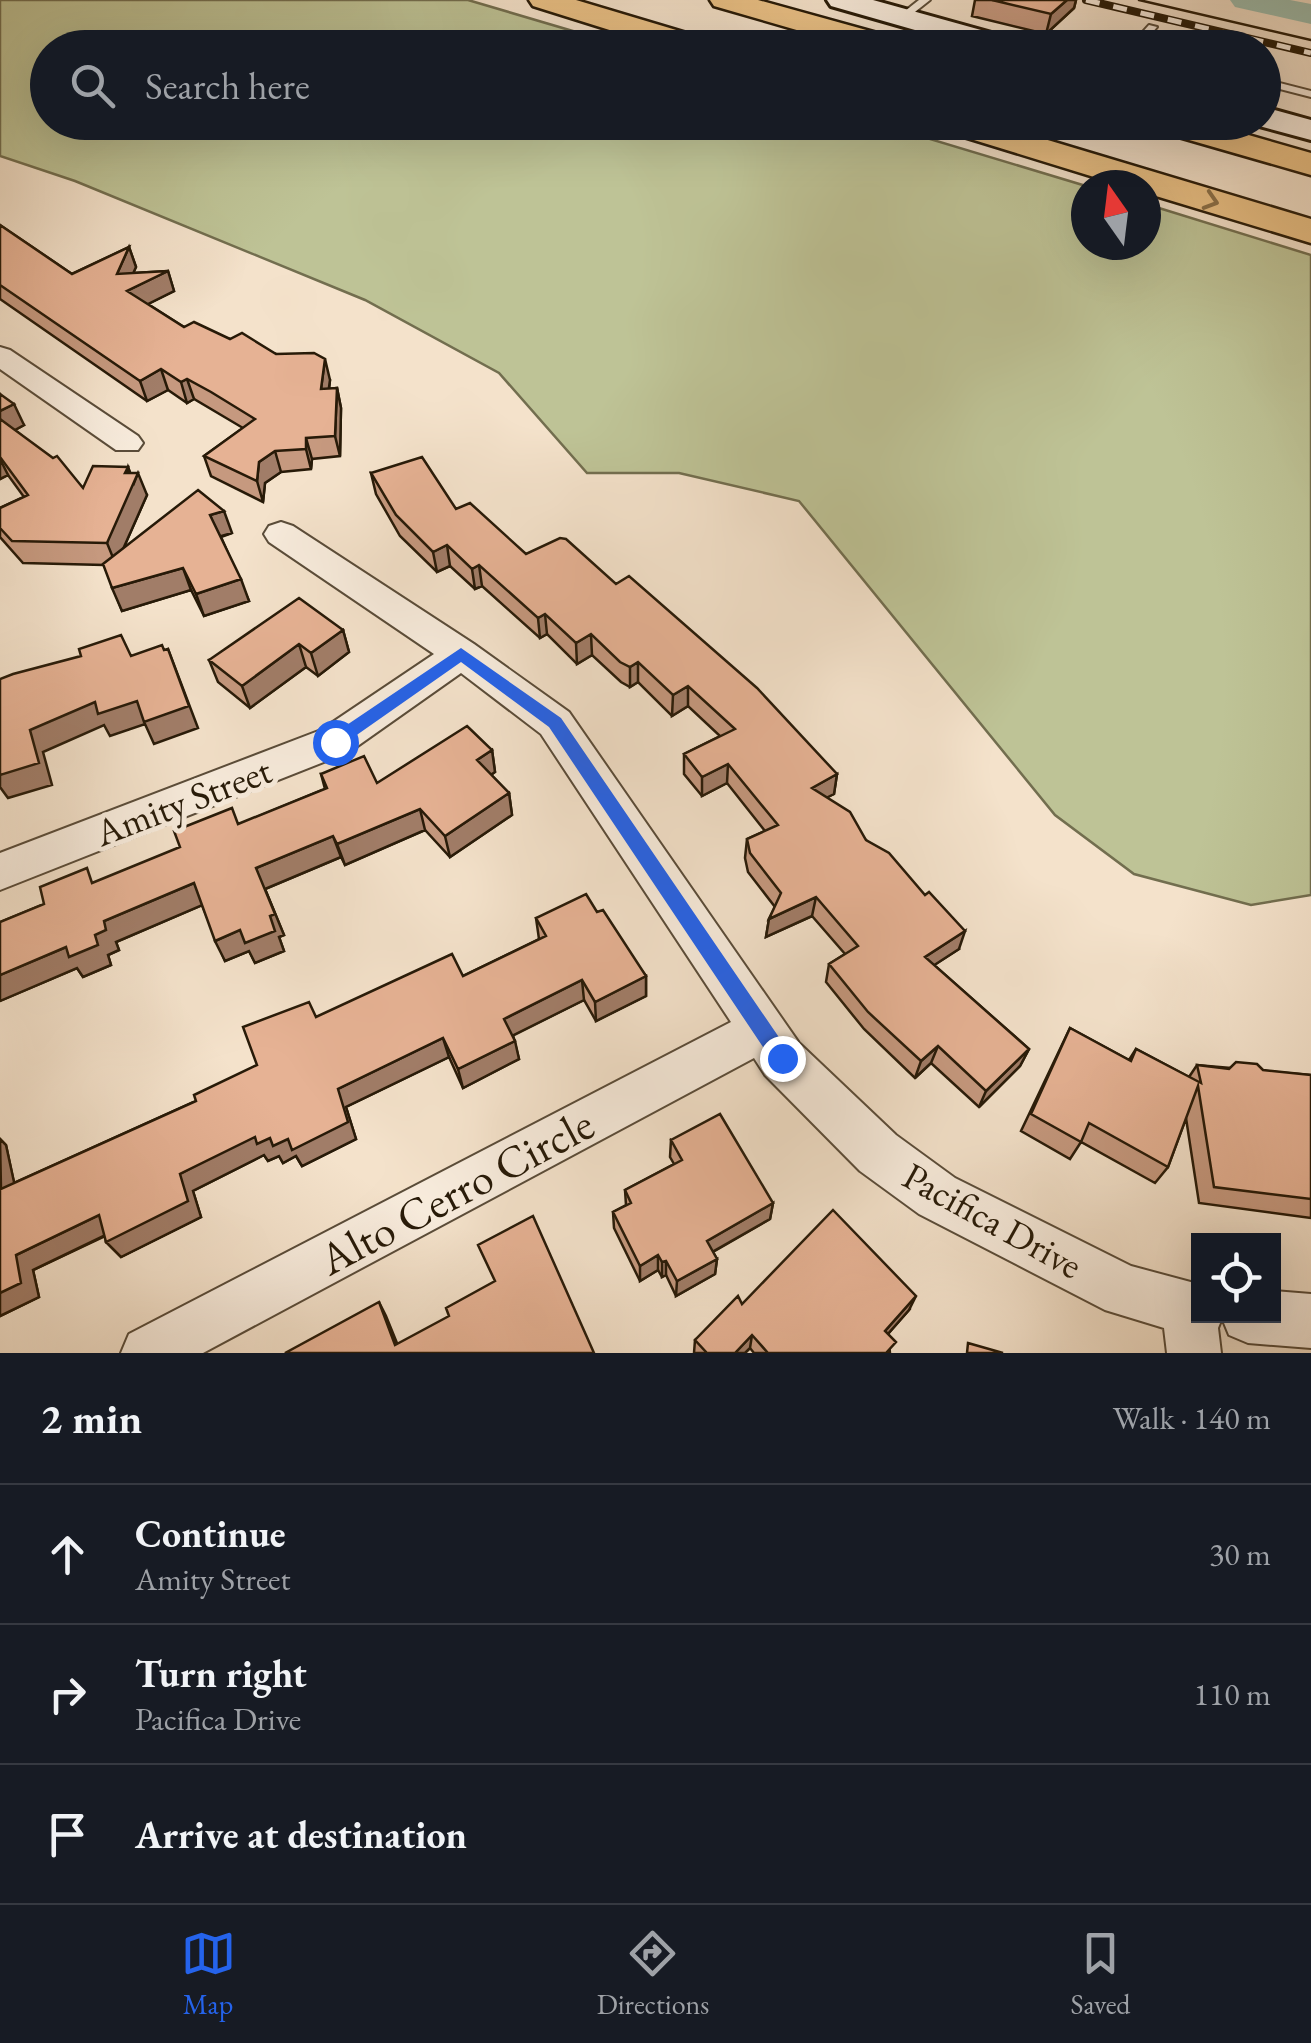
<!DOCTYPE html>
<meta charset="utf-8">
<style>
body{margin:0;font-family:"EB Garamond",serif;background:#242831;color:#f1f3f6}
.controls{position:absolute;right:30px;bottom:30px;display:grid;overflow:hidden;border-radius:0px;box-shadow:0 10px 40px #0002}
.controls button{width:90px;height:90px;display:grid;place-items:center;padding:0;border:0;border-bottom:2px solid #363941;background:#171b24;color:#f1f3f6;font:50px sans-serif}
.compass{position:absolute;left:1071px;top:170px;width:90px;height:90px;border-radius:50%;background:#171b24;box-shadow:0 10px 40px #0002;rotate:346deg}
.stop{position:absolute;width:30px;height:30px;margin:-22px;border:8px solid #2563eb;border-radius:50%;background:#fff}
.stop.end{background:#2563eb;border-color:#fff;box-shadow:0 2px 10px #0008}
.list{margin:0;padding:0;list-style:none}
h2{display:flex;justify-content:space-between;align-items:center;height:130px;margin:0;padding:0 40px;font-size:42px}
h2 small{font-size:32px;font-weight:400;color:#9ea1a6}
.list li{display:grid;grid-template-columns:65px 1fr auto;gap:30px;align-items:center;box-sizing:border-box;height:140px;padding:0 40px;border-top:2px solid #363941}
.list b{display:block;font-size:38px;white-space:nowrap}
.list p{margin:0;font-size:32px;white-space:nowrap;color:#9ea1a6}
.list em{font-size:32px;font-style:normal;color:#9ea1a6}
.icon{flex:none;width:55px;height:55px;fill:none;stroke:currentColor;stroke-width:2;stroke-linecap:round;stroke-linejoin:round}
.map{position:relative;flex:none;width:1311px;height:1353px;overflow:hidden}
.search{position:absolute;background:#171b24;box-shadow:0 10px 40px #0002;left:30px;right:30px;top:30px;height:110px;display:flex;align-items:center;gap:25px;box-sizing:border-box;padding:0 35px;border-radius:55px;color:#9ea1a6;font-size:38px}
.sheet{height:550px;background:#171b24}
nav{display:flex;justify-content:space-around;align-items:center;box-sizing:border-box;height:140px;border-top:2px solid #363941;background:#171b24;font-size:28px;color:#9ea1a6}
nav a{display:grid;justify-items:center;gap:5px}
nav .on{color:#2563eb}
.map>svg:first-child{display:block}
.green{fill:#bec396;stroke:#726e4f;stroke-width:2.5}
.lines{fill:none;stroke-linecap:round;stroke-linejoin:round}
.river{fill:#9dbfb1;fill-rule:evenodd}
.lane-casing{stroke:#5a4c39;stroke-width:4}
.street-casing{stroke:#5a4c39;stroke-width:4}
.secondary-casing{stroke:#271a08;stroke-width:6}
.highway-casing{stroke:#271a08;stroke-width:5}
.lane{fill:#f8ecdd;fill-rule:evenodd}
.street{fill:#f8ecdd;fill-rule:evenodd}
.secondary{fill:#f8ecdd;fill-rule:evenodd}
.highway{fill:#eac186;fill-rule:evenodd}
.tram{stroke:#271a08;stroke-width:2.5}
.rail-casing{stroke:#271a08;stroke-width:8}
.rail{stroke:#f8ecdd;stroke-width:5;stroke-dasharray:14;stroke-linecap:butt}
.wall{fill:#c6997f;stroke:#271a08;stroke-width:2.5}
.shaded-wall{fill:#a17d68;stroke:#271a08;stroke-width:2.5}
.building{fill:#e6b294;stroke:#271a08;stroke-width:2.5}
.oneway{stroke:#886e47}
.route{fill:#2563eb}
.labels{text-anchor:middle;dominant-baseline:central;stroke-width:10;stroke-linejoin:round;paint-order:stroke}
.street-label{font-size:38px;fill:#271a08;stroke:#f8ecdd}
.near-street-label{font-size:45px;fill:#271a08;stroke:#f8ecdd}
</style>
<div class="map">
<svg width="1311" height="1353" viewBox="0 0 1311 1353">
<rect width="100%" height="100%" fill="#f4e2cb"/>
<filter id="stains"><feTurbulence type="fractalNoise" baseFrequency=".002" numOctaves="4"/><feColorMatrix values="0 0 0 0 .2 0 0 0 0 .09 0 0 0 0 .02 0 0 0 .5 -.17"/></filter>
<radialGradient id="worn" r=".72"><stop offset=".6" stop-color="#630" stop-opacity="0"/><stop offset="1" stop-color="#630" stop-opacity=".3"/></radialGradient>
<!-- green -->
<path class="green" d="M0,0H468L627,47L48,48V122L877,123L1086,186V245H1146V204L1311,255V895L1251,905L1134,874L1055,815L799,501L679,473H587L499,373L365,300L75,181L0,156Z"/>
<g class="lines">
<!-- river -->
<path class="river" d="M1230,0H1290L1311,4V24L1235,7Z"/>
<!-- lane casing -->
<g class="lane-casing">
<path id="lane" d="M919,0H930L906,19H900V15Z
M1149,25L1157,27L1139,48H1128Z
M1264,79L1311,91V97L1264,85Z"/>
</g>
<!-- street casing -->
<g class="street-casing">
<path id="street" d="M0,347L10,350L138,436L143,443L138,450H116L0,369Z
M281,522L293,526L474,644L569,712L799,1043L896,1135L955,1178L1131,1266L1198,1284V1316H1274V1291L1311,1294V1348L1248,1343L1229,1335L1222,1318L1218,1328L1221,1353H1167L1164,1328L1105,1310L919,1214L860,1171L765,1075L754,1058L203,1353H121L129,1334L731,1022L541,734L461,673L349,752L0,890V853L321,730L434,654L269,542L264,534L269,526Z"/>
</g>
<!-- secondary casing -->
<g class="secondary-casing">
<path id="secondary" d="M827,0H873L1024,42L1028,48H978L831,6Z
M1264,107L1311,120V140L1252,124L1264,122Z"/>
</g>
<!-- highway casing -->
<g class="highway-casing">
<path id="highway" d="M529,0H576L713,41L717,48H667L533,6Z
M710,0H758L906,41L910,48H859L714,6Z
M933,122H988L1311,219V243L1146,193V185H1120L938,129Z
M1146,122H1203L1311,153V175L1151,129Z"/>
</g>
<!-- lane -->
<use href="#lane" class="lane"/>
<!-- street -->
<use href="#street" class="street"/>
<!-- secondary -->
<use href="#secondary" class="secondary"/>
<!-- highway -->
<use href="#highway" class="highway"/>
<!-- tram -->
<path class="tram" d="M1139,0L1311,40"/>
<!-- rail casing -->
<g class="rail-casing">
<path id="rail" d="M1086,0L1311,53"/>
</g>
<!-- rail -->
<use href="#rail" class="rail"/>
</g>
<!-- wall -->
<path class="wall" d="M975,0H1076L1074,8L1046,34L972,16Z
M0,225L72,274L129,247L136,267L133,273L168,271L174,291L148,304L184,327L230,339L276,354L330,380L329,389L337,388L341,408L340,456L312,459L311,469L281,472L265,483L263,502L211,476L204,456L243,428L194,399L187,403L168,390L147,401L0,299Z
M0,394L24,425L15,430L83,488L128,467L130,473L147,495L124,547L232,533L221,537L249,601L204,616L191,590L122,611L104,565L23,563L0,537V508L24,497L8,475L0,479Z
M371,473L456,509L526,554L837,774L834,794L827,797L866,840L959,949L934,965L1029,1049L1020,1066L979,1107L931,1063L915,1078L864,1029L826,982L829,964L845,954L812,916L766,937L769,919L775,907L748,872L745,858L747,839L765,831L727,783L702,796L684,774V754L720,736L688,706L672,716L638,682L630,687L621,682L592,655L577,664L547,634L540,638L482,586L475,589L450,566L437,572L400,536L376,494Z
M343,630L349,652L318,676L306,667L250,708L218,682L209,660Z
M492,750L495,772L491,775L509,793L512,815L450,857L425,830L345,865L341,857L265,889L284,935L279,937L284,951L255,963L249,951L225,961L202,905L116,942L119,950L108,955L111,965L83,977L77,968L0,1001V922L325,789L321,774L377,783Z
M597,912L646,976V996L596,1021L584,1000L513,1035L519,1059L463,1088L449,1057L346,1107L356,1139L302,1166L296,1156L283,1163L279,1156L268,1161L264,1155L193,1191L201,1217L121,1257L106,1242L105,1236L33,1270L39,1297L0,1316V1139L6,1145L14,1183L196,1101L257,1065L316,1017L463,976L539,939L536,918Z
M1070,1028L1129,1060L1136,1049L1189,1077L1197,1065L1311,1075V1218L1199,1203L1186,1118L1168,1167L1155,1183L1081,1142L1070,1159L1021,1131Z
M671,1140L773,1203L770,1219L713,1252L717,1259L715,1274L676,1296L666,1275L662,1277L658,1270L640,1281L614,1228L613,1212L626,1205L625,1190L674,1164L670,1157Z
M742,1304L909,1310L888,1334L890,1353H754L750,1348L745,1353H694L695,1340Z"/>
<!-- shaded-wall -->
<path class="shaded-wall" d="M1067,0H1076L1074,8L1046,34L1051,14Z
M129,247L136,267L124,294L117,274Z
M168,271L174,291L134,311L127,291Z
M325,359L330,380L326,410L321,389Z
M161,369L168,390L147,401L140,381Z
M187,379L194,399L187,403L181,382Z
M337,388L341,408L340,456L335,436Z
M14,404L24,425L4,436L0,428V411Z
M306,438L312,459L311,469L306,449Z
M275,451L281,472L265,483L263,502L257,481L259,462Z
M0,459L8,475L0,479Z
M128,467L134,483L138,473L147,495L116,565L107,543Z
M224,511L232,533L218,537L210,515Z
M447,545L450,566L437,572L433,552Z
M479,565L482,586L475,589L472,569Z
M183,568L191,590L122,611L112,588Z
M241,579L249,601L204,616L196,594Z
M545,614L547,634L540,638L538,618Z
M343,630L349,652L318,676L311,653Z
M591,634L592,655L577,664L576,643Z
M299,644L306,667L250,708L242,686Z
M168,649L198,728L154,744L145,724L110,736L104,725L43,752L52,785L8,798L0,787V775L30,730Z
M638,662V682L630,687V667Z
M688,686V706L672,716L673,695Z
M492,750L495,772L480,782L477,760Z
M728,764L727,783L702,796V777Z
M837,774L834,794L808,807L812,788Z
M509,793L512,815L450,857L445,836Z
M420,809L425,830L345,865L337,844Z
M333,836L341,857L265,889L284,935L279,937L284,951L255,963L249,951L225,961L215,941L270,916L256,868Z
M194,883L205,904L116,942L119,950L108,955L111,965L83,977L77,968L0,1001V975L95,935L104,921Z
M816,897L812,916L766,937L769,919Z
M965,931L959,949L919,975L925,957Z
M646,976V996L596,1021L595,1002Z
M582,980L584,1000L508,1038L504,1019Z
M443,1038L449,1057L346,1107L356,1139L302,1166L296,1156L283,1163L279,1156L268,1161L264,1155L193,1191L201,1217L121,1257L106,1242L180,1174L338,1089Z
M515,1041L519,1059L463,1088L458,1069Z
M938,1046L931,1063L915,1078L921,1061Z
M1029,1049L1020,1066L979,1107L986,1091Z
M0,1139L6,1145L19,1205L1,1189Z
M773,1203L770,1219L705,1256L707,1241Z
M99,1215L114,1231L33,1270L39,1297L0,1316V1293L16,1255Z
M658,1255V1270L640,1281V1266Z
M717,1259L715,1274L676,1296L677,1281Z
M666,1261V1275L662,1277V1262Z
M916,1296L909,1310L879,1344L885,1331Z
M379,1302L386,1316L401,1353L395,1345Z
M752,1335L750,1348L745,1353H735Z"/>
<!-- building -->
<path class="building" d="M992,0H1067L1051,14Z
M0,225L72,274L129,247L117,274L168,271L127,291L184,327L194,322L230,339L242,333L276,354L314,353L325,359L321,389L337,388L335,436L306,438V449L275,451L259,462L257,481L204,456L255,419L211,392L187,379L181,382L161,369L140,381L0,285Z
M0,394L14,404L0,411Z
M0,419L53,458L57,456L83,488L93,466L128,467L125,473H138L107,543L12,541L0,528V508L28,495L0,457Z
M422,457L456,509L470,503L526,554L560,538L566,539L616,584L629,576L757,688L837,774L812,788L850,812L866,840L889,853L925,895L929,892L965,931L925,957L1029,1049L986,1091L938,1046L921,1061L868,1012L829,964L858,946L816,897L769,919L781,893L750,853L747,839L778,825L728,764L702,777L684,754L735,729L688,686L673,695L638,662L630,667L620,662L591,634L576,643L545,614L538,618L479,565L472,569L447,545L433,552L396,515L371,473Z
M198,490L224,511L210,515L241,579L196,594L183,568L112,588L103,564Z
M299,598L343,630L311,653L299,644L242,686L209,660Z
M121,635L131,656L162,645L164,650L168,649L189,706L144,722L137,701L98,714L95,702L30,730L39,763L0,775V679L13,674L81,656L79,649Z
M467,726L492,750L477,760L509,793L445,836L420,809L337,844L333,836L256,868L275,914L270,916L275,931L245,943L240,930L215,941L194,883L104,921L106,930L95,935L98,945L69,957L66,947L0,975V922L44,904L40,887L87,868L92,883L180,847L174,831L232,808L238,824L327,788L321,774L364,756L377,783Z
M586,894L597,912L603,910L646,976L595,1002L582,980L504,1019L515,1041L458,1069L443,1038L338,1089L348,1122L292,1150L288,1139L273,1146L270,1138L257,1144L255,1137L180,1174L188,1201L106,1242L99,1215L16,1255L21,1283L0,1293V1183L1,1189L196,1101L194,1095L257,1065L243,1027L309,1002L316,1017L452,954L463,976L546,936L536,918Z
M1070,1028L1131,1061L1136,1049L1201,1083L1197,1065L1229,1069L1236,1062L1257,1064L1263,1070L1311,1075V1199L1214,1187L1198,1086L1168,1167L1089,1123L1081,1142L1031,1114Z
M720,1114L773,1203L707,1241L717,1259L677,1281L666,1261L662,1262L658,1255L640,1266L613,1212L631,1203L625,1190L682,1160L671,1140Z
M833,1210L916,1296L885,1331L896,1342L886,1353H768L752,1335L735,1353H707L695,1340L738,1296L742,1304Z
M533,1216L594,1353H285L379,1302L395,1345L449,1316L446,1308L495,1281L478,1245Z
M968,1343L1003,1353H967Z"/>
<!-- one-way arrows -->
<defs><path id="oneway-chevron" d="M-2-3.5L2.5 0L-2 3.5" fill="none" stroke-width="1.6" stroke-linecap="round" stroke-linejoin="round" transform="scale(2.5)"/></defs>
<use class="oneway" href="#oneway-chevron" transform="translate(1211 201) rotate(17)"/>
<!-- route -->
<path class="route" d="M461,648L561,718L789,1052V1065H775L549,727L461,662L341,746H329V737Z"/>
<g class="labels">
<!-- street labels -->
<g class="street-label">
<text transform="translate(183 801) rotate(-21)">Amity Street</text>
<text transform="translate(993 1220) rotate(29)">Pacifica Drive</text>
</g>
<!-- near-street labels -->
<g class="near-street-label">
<text transform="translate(456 1191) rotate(-28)">Alto Cerro Circle</text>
</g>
</g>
<rect width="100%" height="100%" filter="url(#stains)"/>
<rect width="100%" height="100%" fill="url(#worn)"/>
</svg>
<div class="controls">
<button><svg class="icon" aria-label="locate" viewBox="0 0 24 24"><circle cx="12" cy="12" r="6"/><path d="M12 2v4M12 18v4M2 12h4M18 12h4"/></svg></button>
</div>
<svg class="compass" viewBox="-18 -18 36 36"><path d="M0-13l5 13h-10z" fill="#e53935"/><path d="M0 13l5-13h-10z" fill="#9ea1a6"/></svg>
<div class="stop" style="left:335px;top:742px"></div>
<div class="stop end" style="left:782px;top:1058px"></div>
<div class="search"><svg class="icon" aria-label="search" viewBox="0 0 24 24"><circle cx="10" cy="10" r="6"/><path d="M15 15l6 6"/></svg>Search here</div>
</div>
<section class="sheet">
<h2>2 min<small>Walk · 140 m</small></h2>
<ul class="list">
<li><svg class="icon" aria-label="ahead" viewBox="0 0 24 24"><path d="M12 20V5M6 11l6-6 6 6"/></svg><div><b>Continue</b><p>Amity Street</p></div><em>30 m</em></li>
<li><svg class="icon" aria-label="right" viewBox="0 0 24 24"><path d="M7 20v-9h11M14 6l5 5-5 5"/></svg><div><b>Turn right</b><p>Pacifica Drive</p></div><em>110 m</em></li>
<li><svg class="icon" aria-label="arrive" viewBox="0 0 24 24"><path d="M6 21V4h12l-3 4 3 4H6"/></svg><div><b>Arrive at destination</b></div></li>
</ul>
</section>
<nav>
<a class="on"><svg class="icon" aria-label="map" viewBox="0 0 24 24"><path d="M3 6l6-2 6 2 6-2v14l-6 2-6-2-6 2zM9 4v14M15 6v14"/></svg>Map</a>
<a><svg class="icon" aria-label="directions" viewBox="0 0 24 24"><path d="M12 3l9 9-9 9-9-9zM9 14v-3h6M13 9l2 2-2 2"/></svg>Directions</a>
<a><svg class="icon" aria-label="saved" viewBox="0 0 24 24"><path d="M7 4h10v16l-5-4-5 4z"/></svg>Saved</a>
</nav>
